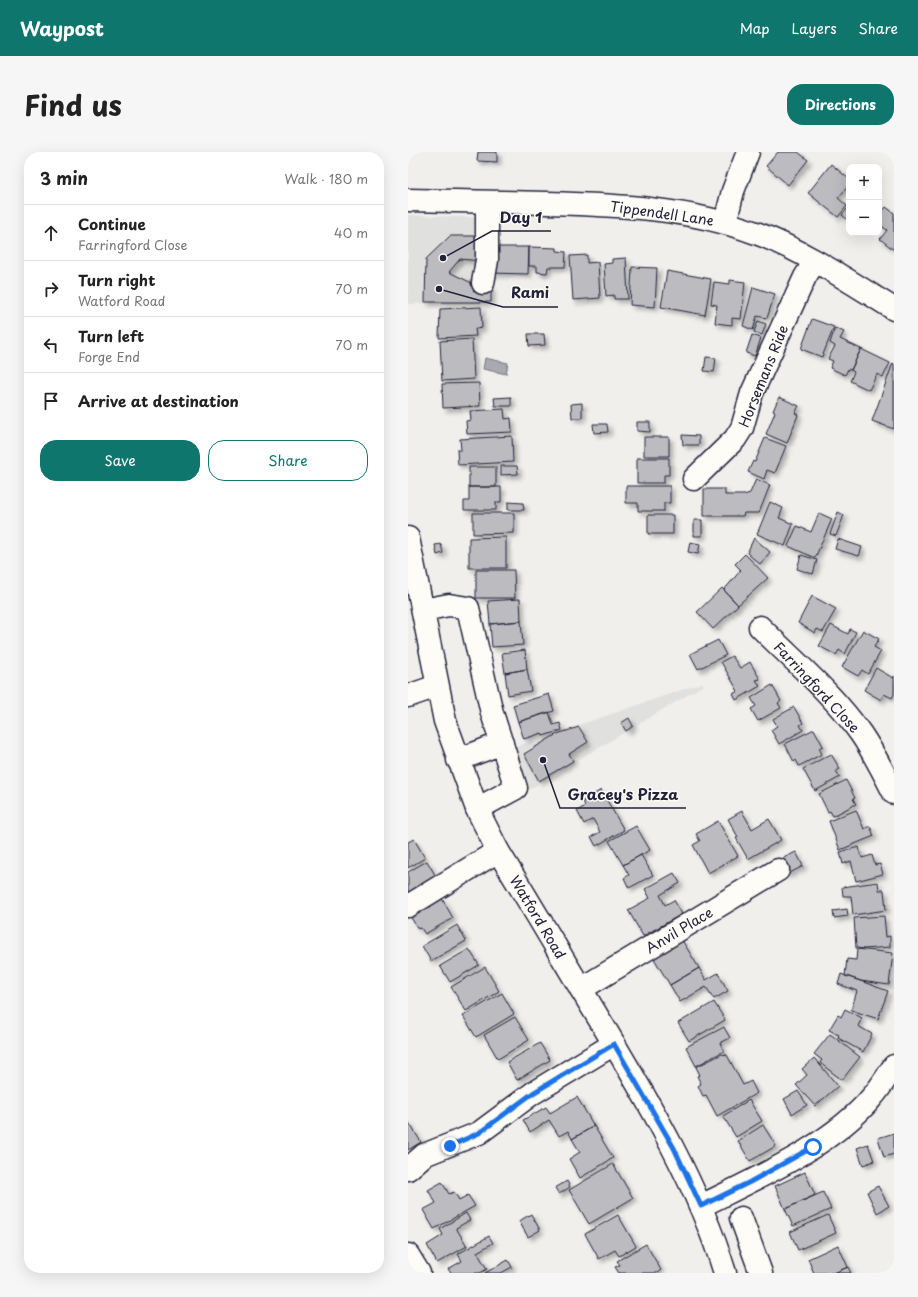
<!DOCTYPE html>
<meta charset="utf-8">
<style>
body{margin:0;font-family:"Playpen Sans",sans-serif;background:#f6f6f6;color:#222}
.controls{position:absolute;right:12px;top:12px;display:grid;overflow:hidden;border-radius:8px;box-shadow:0 4px 16px #0002}
.controls button{width:36px;height:36px;display:grid;place-items:center;padding:0;border:0;border-bottom:1px solid #e0e0e0;background:#fff;color:#222;font:20px sans-serif}
.stop{position:absolute;width:12px;height:12px;margin:-9px;border:3px solid #1a73e8;border-radius:50%;background:#fff}
.stop.end{background:#1a73e8;border-color:#fff;box-shadow:0 1px 4px #0008}
.list{margin:0;padding:0;list-style:none}
h2{display:flex;justify-content:space-between;align-items:center;height:52px;margin:0;padding:0 16px;font-size:17px}
h2 small{font-size:13px;font-weight:400;color:#767676}
.list li{display:grid;grid-template-columns:26px 1fr auto;gap:12px;align-items:center;box-sizing:border-box;height:56px;padding:0 16px;border-top:1px solid #e0e0e0}
.list b{display:block;font-size:15px;white-space:nowrap}
.list p{margin:0;font-size:13px;white-space:nowrap;color:#767676}
.list em{font-size:13px;font-style:normal;color:#767676}
.actions{display:flex;gap:8px;padding:12px 16px}
.actions a{flex:1;padding:9px 0;border:1px solid #0f766e;border-radius:16px;text-align:center;font-size:14px;color:#0f766e}
.actions .main{background:#0f766e;color:#fff}
.icon{flex:none;width:22px;height:22px;fill:none;stroke:currentColor;stroke-width:2;stroke-linecap:round;stroke-linejoin:round}
.map{position:relative;flex:none;width:486px;height:1121px;overflow:hidden;border-radius:16px}
header{display:flex;align-items:center;gap:24px;box-sizing:border-box;height:56px;padding:0 20px;background:#0f766e;color:#fff}
header strong{font-size:19px}
nav{display:flex;gap:22px;margin-inline-start:auto;font-size:14px}
.intro{display:flex;align-items:center;justify-content:space-between;box-sizing:border-box;height:96px;padding:0 24px}
h1{margin:0;font-size:28px}
.button{padding:10px 18px;border-radius:16px;background:#0f766e;color:#fff;font-size:14px;font-weight:700}
main{display:flex;gap:24px;padding:0 24px}
aside{flex:1;background:#fff;border-radius:16px;box-shadow:0 4px 16px #0002}
.map>svg:first-child{display:block}
.built{fill:#e0e0df}
.water{fill:#a9a9b0;stroke:#737381}
.building{fill:#bcbcc0;stroke:#22223b;filter:url(#shadow)}
.lines{fill:none;stroke-linecap:round;stroke-linejoin:round}
.minor-casing{stroke:#22223b;stroke-width:25}
.major-casing{stroke:#22223b;stroke-width:25}
.minor{stroke:#fdfcf7;stroke-width:22}
.major{stroke:#fdfcf7;stroke-width:22}
.route{stroke:#1a73e8;stroke-width:5}
.labels{text-anchor:middle;dominant-baseline:central;stroke-width:3;stroke-linejoin:round;paint-order:stroke}
.street-label{font-size:14px;fill:#22223b;stroke:#fdfcf7}
.leader{fill:none;stroke:#22223b;stroke-width:1.5}
.callout-dot{fill:#22223b;stroke:#fdfcf7;stroke-width:1.5}
.callout-label{font-size:15px;text-anchor:middle;font-weight:bold;fill:#22223b;stroke:#fdfcf7;stroke-width:3;stroke-linejoin:round;paint-order:stroke}
</style>
<header>
<strong>Waypost</strong>
<nav><a>Map</a><a>Layers</a><a>Share</a></nav>
</header>
<div class="intro"><h1>Find us</h1><a class="button">Directions</a></div>
<main>
<aside>
<h2>3 min<small>Walk · 180 m</small></h2>
<ul class="list">
<li><svg class="icon" aria-label="ahead" viewBox="0 0 24 24"><path d="M12 20V5M6 11l6-6 6 6"/></svg><div><b>Continue</b><p>Farringford Close</p></div><em>40 m</em></li>
<li><svg class="icon" aria-label="right" viewBox="0 0 24 24"><path d="M7 20v-9h11M14 6l5 5-5 5"/></svg><div><b>Turn right</b><p>Watford Road</p></div><em>70 m</em></li>
<li><svg class="icon" aria-label="left" viewBox="0 0 24 24"><path d="M17 20v-9H6M10 6l-5 5 5 5"/></svg><div><b>Turn left</b><p>Forge End</p></div><em>70 m</em></li>
<li><svg class="icon" aria-label="arrive" viewBox="0 0 24 24"><path d="M6 21V4h12l-3 4 3 4H6"/></svg><div><b>Arrive at destination</b></div></li>
</ul>
<div class="actions"><a class="main">Save</a><a>Share</a></div>
</aside>
<div class="map">
<svg width="486" height="1121" viewBox="0 0 486 1121">
<defs>
<filter id="shadow"><feDropShadow dx="3.5" dy="3.5" stdDeviation="2" flood-color="#0004"/></filter>
</defs>
<rect width="100%" height="100%" fill="#f0efec"/>
<filter id="ink" filterUnits="userSpaceOnUse"><feTurbulence type="fractalNoise" baseFrequency=".025" numOctaves="2"/><feDisplacementMap in="SourceGraphic" scale="8" xChannelSelector="R" yChannelSelector="G"/><feConvolveMatrix kernelMatrix="1 2 1 2 8 2 1 2 1" color-interpolation-filters="sRGB"/></filter>
<g filter="url(#ink)">
<!-- built -->
<path class="built" d="M0,63L84,66L83,150L0,152Z
M294,531L296,533L110,644L92,600Z"/>
<!-- water -->
<path class="water" d="M77,206L100,211L98,222L75,217Z"/>
<!-- building -->
<path class="building" d="M70,0H89V10L69,9Z
M370,0H390L400,8L380,33L358,14Z
M423,12L441,27V33L430,46L439,54L430,65L400,41Z
M441,55V69L434,63Z
M478,55L486,61V98L472,87L479,78L471,72V63Z
M42,84H76L74,109L52,107L41,120L68,133L83,134V150H17L18,107Z
M85,95H121L120,122L84,121Z
M121,95L149,96V99L158,100L157,115H140L139,121L129,120V114H121Z
M179,103V111L190,110L192,146L165,148L162,104Z
M218,106L220,147H206V143L198,144L196,112L204,111V107Z
M224,115L249,116L247,155L222,153Z
M259,119L303,127L297,163L253,155Z
M322,128L337,130L333,167L324,166V173L307,171L309,153L303,152L306,130L322,132Z
M345,135L367,142L359,166L349,164L345,178L335,174Z
M73,155L74,176L67,177L68,184L31,186L32,157Z
M404,167L426,175L414,205L393,197Z
M350,169L358,172L354,183L346,180Z
M427,176L436,180L432,187L453,197L443,218L440,217L437,223L422,216L425,209L420,207L427,194L422,191Z
M120,182H136L137,193L121,194Z
M344,183L353,186L347,204L338,201Z
M64,187L66,227L34,229L32,189Z
M453,197L482,211L475,225L469,222L461,238L442,229L446,220L443,218Z
M298,205L308,206L306,220L296,219Z
M485,211L486,212V277L464,269Z
M71,231L72,254L35,256L34,232Z
M103,245V254H87L86,246Z
M371,245L391,254L387,261L390,263L379,291L358,282L367,260L365,259Z
M174,251V266H164L163,252Z
M96,257L97,267L103,266L104,280L59,282L58,269L63,268L62,259Z
M229,270H242V280L229,279Z
M185,272H199L200,280L186,281Z
M274,283L291,284V293H275Z
M104,284L105,310L50,313L49,298H53L52,287Z
M236,285H261V304H236Z
M357,286L378,294L367,321L359,318L356,327L340,320L345,309L347,310Z
M229,306H261V323H256V331H229Z
M93,314H109L110,322L93,323Z
M61,315H88V335H61Z
M348,327L362,333L351,361H336L335,364H296V337H317V343H336L342,341Z
M218,334H262V351H256V359H230V351H218Z
M61,335H93V350H88V358H56V349H61Z
M100,350L115,351L116,358H100Z
M362,350L375,356L371,366L385,372L377,394L349,382Z
M430,360L436,363L428,384L422,382Z
M65,361H106V381L65,382Z
M411,361L424,367L407,406L380,394L389,374L403,380Z
M240,363H265V382H240Z
M286,368H294V384H286Z
M98,385V416H61V386Z
M346,386L362,400L352,412L339,401Z
M430,387L454,395L451,404L427,397Z
M282,390L292,392L290,402L280,400Z
M33,392L35,401L29,403L27,393Z
M337,402L360,426L330,453L316,438L333,418L327,412Z
M393,403L409,408L405,422L389,417Z
M68,418H106L107,446H68Z
M314,436L330,453L305,477L289,460Z
M404,444L428,457L415,480L409,477L407,481L390,471Z
M112,447L113,469L82,472L80,449Z
M113,469L115,493L84,495L82,472Z
M423,473L440,482L442,477L448,480L437,502L431,498L428,503L411,494Z
M455,478L471,487L466,495L473,499L460,522L454,518L450,524L434,515Z
M310,488L318,503L290,517L282,502Z
M117,498L119,517L97,521L94,501Z
M324,504L332,516L342,510L352,527L348,528L352,534L328,548L325,542L330,539L313,510Z
M468,516L485,526L486,524V542L484,546L476,542L473,548L456,538Z
M119,517L123,539L100,543L97,521Z
M364,533L373,549L370,551L373,556L350,569L343,557L348,554L343,546Z
M141,542L146,559L110,570L105,553Z
M386,555L395,571L392,573L395,578L371,592L363,578L369,574L365,567Z
M141,560L145,573L152,571L154,578L135,584L134,581L116,587L110,570Z
M221,566L225,574L218,579L213,571Z
M171,575L180,590L161,602L165,609L131,629L116,602L149,582Z
M406,577L415,594L411,596L414,602L391,614L388,608L386,610L377,592Z
M423,602L432,617L428,619L432,625L407,639L395,617Z
M438,628L447,646L445,647L448,652L425,664L422,659L420,660L411,642Z
M193,638L216,678L188,694L183,685L192,680L185,667L176,672L169,659L177,654L175,649Z
M448,658L456,677L462,674L466,684L432,698L421,669Z
M334,659L344,677L361,667L373,688L340,707L328,686L330,685L320,667Z
M310,669L330,704L300,721L285,693L292,689L288,682Z
M228,674L242,698L215,713L201,689Z
M6,687L17,706L0,716V690Z
M451,695L454,706L464,703L467,713L472,712L475,722L448,729L443,709L435,712L432,700Z
M388,700L395,714L378,723L371,708Z
M233,703L245,723L221,736L216,726L221,723L215,713Z
M19,709L30,728L0,746V720Z
M266,721L272,731L252,743L257,753L266,748L274,762L235,784L220,758L242,746L237,737Z
M470,730L471,738H476L478,758L445,763L443,744H435L434,735Z
M33,745L45,766L17,782L13,776L10,777L2,764Z
M439,757L440,764L426,766L425,759Z
M476,764L478,785L482,784V795L456,797L448,796L446,766Z
M49,773L58,789L23,809L14,794Z
M274,788L291,816L262,833L245,805Z
M61,797L71,813L42,830L32,814Z
M449,797L485,801L481,833L453,829L437,824L439,807L448,808Z
M77,815L91,839L58,859L43,835Z
M291,816L298,828L310,821L320,839L306,847L298,835L272,850L262,833Z
M433,822L480,839L470,867L443,858L449,839L430,832Z
M94,841L106,862L68,885L55,864Z
M306,850L317,868L281,889L270,871Z
M437,857L454,866L450,874L464,882L455,900L430,886L431,883L421,878L430,863L433,865Z
M107,865L121,888L90,907L76,883Z
M316,875L322,886L312,891L316,899L288,914L278,895Z
M422,882L452,905L434,928L412,911L414,908L406,902Z
M132,891L142,908L109,928L99,910Z
M314,902L319,903L335,933L343,929L349,941L309,964L298,943L295,944L290,934L293,932L289,924L292,923L288,915Z
M406,906L430,934L407,954L388,933L399,923L394,917Z
M390,939L399,953L384,962L376,947Z
M169,945L186,974L164,987L160,979L151,984L141,968L122,980L115,968L138,955L142,961Z
M341,948L354,969L328,985L315,964Z
M0,969L13,990L0,998Z
M355,973L368,994L342,1009L330,989Z
M186,974L205,1006L172,1026L161,1007L172,1000L164,987Z
M486,981V1002L476,1005L470,986Z
M460,992L466,1009L455,1013L449,996Z
M205,1012L225,1046L181,1072L161,1038Z
M397,1020L407,1043L377,1057L367,1034Z
M159,1029L162,1035L151,1042L147,1036Z
M34,1030L41,1042L46,1040L51,1048L60,1043L67,1054L26,1077L15,1058L28,1051L20,1038Z
M470,1034L481,1054L469,1061L459,1040Z
M415,1040L423,1057L385,1074L377,1057Z
M58,1061L62,1068L48,1076L59,1094L29,1111L19,1093L35,1083L32,1077Z
M123,1062L132,1078L120,1085L111,1069Z
M210,1063L228,1094L211,1104L207,1098L191,1107L177,1082Z
M420,1063L428,1081L390,1098L382,1080Z
M81,1084L85,1091L69,1100L79,1117L72,1121H43L40,1117L54,1109L50,1102Z
M238,1092L253,1118L249,1121H211L207,1115L212,1113L209,1109Z
M430,1093L440,1115L426,1121H406L400,1107Z
M100,1108L104,1115L93,1121H77Z
M440,1115L443,1121H426Z"/>
<g class="lines">
<!-- minor casing -->
<g class="minor-casing">
<path id="minor" d="M0,48C46,49 93,50 139,51C210,53 281,56 348,81C397,99 442,130 486,157
M317,71L325,39L340,0
M75,131L79,108V50
M286,327L327,287L334,276L344,241L397,125L407,109
M15,458L41,453L60,456L84,561L108,636L69,657
M352,475C386,509 425,542 453,582C466,601 476,621 486,641
M0,544L29,534
M50,608L94,591
M0,754L90,699
M173,837L370,718
M0,1017L16,1003L71,981L125,941L206,892
M293,1054C349,1026 425,993 465,944C473,935 479,924 486,914
M333,1066L353,1121
M0,1103L11,1121"/>
</g>
<!-- major casing -->
<g class="major-casing">
<path id="major" d="M0,386L37,569L69,657L90,699C126,757 160,816 196,875C243,954 290,1033 317,1121"/>
</g>
<!-- minor -->
<use href="#minor" class="minor"/>
<!-- major -->
<use href="#major" class="major"/>
</g>
</g>
<g class="lines" filter="url(#ink)">
<!-- route -->
<path class="route" d="M42,994L71,981L125,941L206,892L266,996L293,1054L342,1030L405,995"/>
</g>
<g class="labels">
<!-- street labels -->
<g class="street-label">
<text transform="translate(254 61) rotate(8)">Tippendell Lane</text>
<text transform="translate(355 224) rotate(-68)">Horsemans Ride</text>
<text transform="translate(409 535) rotate(47)">Farringford Close</text>
<text transform="translate(130 765) rotate(59)">Watford Road</text>
<text transform="translate(271 778) rotate(-31)">Anvil Place</text>
</g>
</g>
<!-- callouts -->
<path class="leader" d="M35 106L84 79H143M31 137L95 155H150M135 608L152 656H278"/>
<g class="callout-dot">
<circle cx="35" cy="106" r="4"/>
<circle cx="31" cy="137" r="4"/>
<circle cx="135" cy="608" r="4"/>
</g>
<g class="callout-label">
<text x="113" y="71">Day 1</text>
<text x="122" y="146">Rami</text>
<text x="215" y="648">Gracey's Pizza</text>
</g>
</svg>
<div class="controls">
<button>+</button>
<button>−</button>
</div>
<div class="stop" style="left:405px;top:995px"></div>
<div class="stop end" style="left:42px;top:994px"></div>
</div>
</main>
